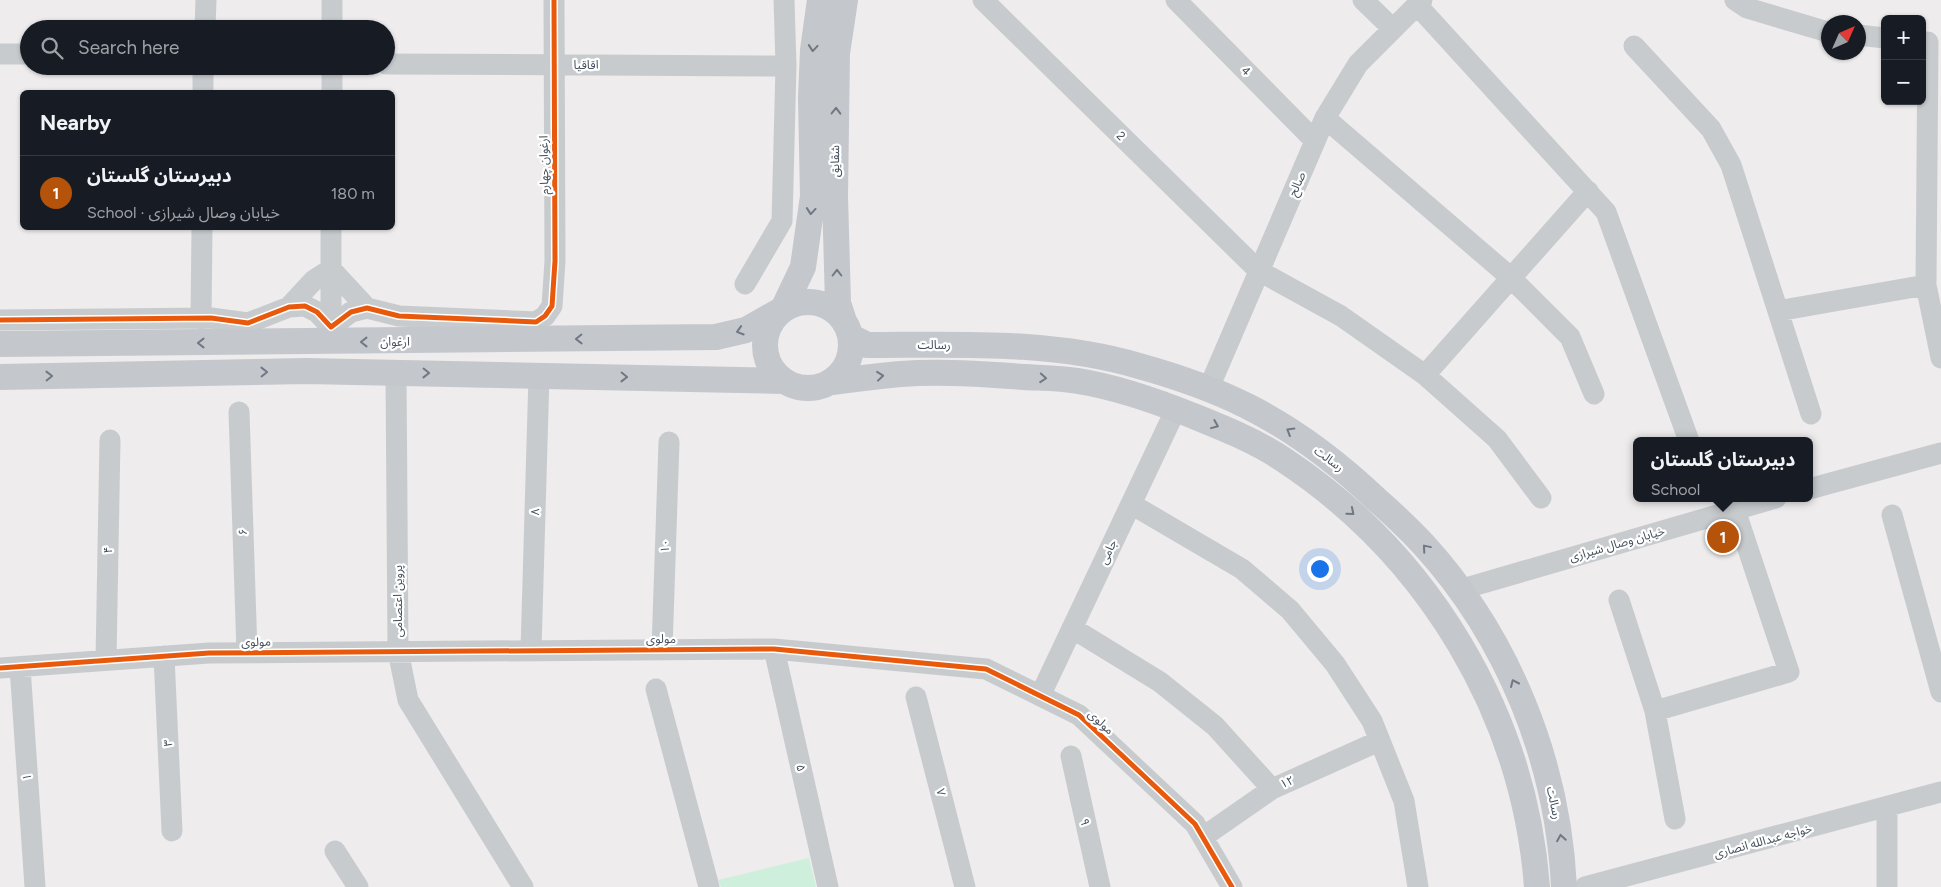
<!DOCTYPE html>
<meta charset="utf-8">
<style>
body{margin:0;font-family:Figtree,"Noto Sans Arabic",sans-serif;background:#242831;color:#f1f3f6}
.controls{position:absolute;right:15px;top:15px;display:grid;overflow:hidden;border-radius:8px;box-shadow:0 1px 4px #0004}
.controls button{width:45px;height:45px;display:grid;place-items:center;padding:0;border:0;border-bottom:1px solid #363941;background:#171b24;color:#f1f3f6;font:25px sans-serif}
.compass{position:absolute;left:1821px;top:15px;width:45px;height:45px;border-radius:50%;background:#171b24;box-shadow:0 1px 4px #0004;rotate:45deg}
.you{position:absolute;left:1319px;top:568px;width:18px;height:18px;margin:-12px;border:4px solid #fff;border-radius:50%;background:#1a73e8;box-shadow:0 0 0 8px #1a73e833}
.badge{display:grid;place-items:center;width:32px;height:32px;border-radius:50%;background:#b45309;color:#fff;font-size:16px;font-weight:700}
.pin{position:absolute;translate:-50% -50%;border:2px solid #fff;box-shadow:0 1px 5px #0006}
.popup{position:absolute;left:1633px;top:437px;width:180px;height:65px;box-sizing:border-box;display:grid;place-content:center;border-radius:8px;background:#171b24;filter:drop-shadow(0 1px 4px #0005);font-size:16px;white-space:nowrap;color:#9ea1a6}
.popup b{font-size:19px;color:#f1f3f6}
.popup::after{content:'';position:absolute;left:50%;top:100%;margin-left:-10px;border:10px solid transparent;border-top-color:#171b24}
.list{margin:0;padding:0;list-style:none}
h2{display:flex;justify-content:space-between;align-items:center;height:65px;margin:0;padding:0 20px;font-size:21px}
h2 small{font-size:16px;font-weight:400;color:#9ea1a6}
.list li{display:grid;grid-template-columns:32px 1fr auto;gap:15px;align-items:center;box-sizing:border-box;height:75px;padding:0 20px;border-top:1px solid #363941}
.list b{display:block;font-size:19px;white-space:nowrap}
.list p{margin:0;font-size:16px;white-space:nowrap;color:#9ea1a6}
.list em{font-size:16px;font-style:normal;color:#9ea1a6}
.icon{flex:none;width:28px;height:28px;fill:none;stroke:currentColor;stroke-width:2;stroke-linecap:round;stroke-linejoin:round}
.map{position:relative;flex:none;width:1941px;height:887px;overflow:hidden}
.search{position:absolute;background:#171b24;box-shadow:0 1px 4px #0004;left:20px;top:20px;width:375px;height:55px;display:flex;align-items:center;gap:12px;box-sizing:border-box;padding:0 18px;border-radius:28px;color:#9ea1a6;font-size:19px}
.panel{position:absolute;background:#171b24;box-shadow:0 1px 4px #0004;left:20px;top:90px;width:375px;height:140px;border-radius:8px}
.map>svg:first-child{display:block}
.green{fill:#ceefdc}
.lines{fill:none;stroke-linecap:round;stroke-linejoin:round}
.minor{stroke:#c8cbce;stroke-width:21}
.major{stroke:#c4c7cc;stroke-width:26}
.cycleway-casing{stroke:#fff;stroke-width:8}
.cycleway{stroke:#e8590c;stroke-width:5}
.oneway{stroke:#707883}
.labels{text-anchor:middle;dominant-baseline:central;stroke-width:4.5;stroke-linejoin:round;paint-order:stroke}
.street-label{font-size:12px;fill:#424e5b;stroke:#fff}
</style>
<div class="map">
<svg width="1941" height="887" viewBox="0 0 1941 887">
<rect width="100%" height="100%" fill="#eeecec"/>
<!-- green -->
<path class="green" d="M809,858L816,887H721L718,880Z"/>
<g class="lines">
<!-- minor -->
<path class="minor" d="M983,0L1259,271L1341,316L1425,375L1497,439L1541,498
M1176,0L1315,141
M1363,0L1393,29
M1735,0L1747,8L1828,32
M1417,5L1606,212L1689,441
M205,29L206,0
M332,29V0
M1858,35L1885,38
M1634,46L1711,129L1731,165L1811,414
M0,54H29
M386,64L786,66
M203,92V66
M332,92V66
M1325,118L1509,276L1570,337L1594,394
M745,284L782,221L786,66L784,0
M1926,285L1941,358
M289,307L314,280L331,269L367,308
M1778,311L1926,285L1928,42H1922
M201,319L202,228
M0,320L211,318L248,323L289,307L305,306L317,312L331,327L351,312L367,308L399,316L536,322L545,316L552,306L555,261L554,0
M331,332V228
M396,373L398,651L408,700L523,887
M1425,375L1588,191
M1208,390L1325,118L1358,64L1422,0
M239,412L247,652
M1809,489L1941,453
M1131,504L1242,569L1290,610L1335,664L1372,721L1404,801L1418,887
M1892,515L1941,692
M1459,590L1776,498
M1619,600L1655,711L1675,819
M1072,628L1160,682L1215,726L1272,789
M662,649L669,442
M774,649L828,887
M531,650L539,375
M164,656L172,831
M106,660L110,440
M20,667L35,887
M0,668L209,653L774,649L986,669L1079,715L1195,824L1232,887
M656,689L709,887
M1040,696L1176,409
M916,697L965,887
M1655,711L1789,672L1735,510
M1071,756L1100,887
M1203,837L1272,789L1379,741
M335,851L358,887
M1585,887L1941,792
M1887,887V808"/>
<!-- major -->
<path class="major" d="M765 345a43 43 0 1 1 86 0a43 43 0 1 1-86 0Z
M844,321L838,303L835,196L837,53L845,0
M851,337L867,345C958,345 1051,340 1139,366C1175,376 1213,389 1247,406C1295,430 1337,462 1376,499C1392,513 1408,528 1423,544C1508,637 1558,761 1564,887
M0,344L716,337L746,330L783,309L803,267L813,196L811,98L813,50L820,0
M0,377L306,371L784,381
M832,382C855,379 878,376 901,374C941,371 984,374 1024,377C1042,378 1060,378 1078,381C1116,387 1156,401 1191,415C1223,428 1256,441 1284,460C1429,556 1524,714 1537,887"/>
<!-- cycleway casing -->
<g class="cycleway-casing">
<path id="cycleway" d="M0,320L211,318L248,323L289,307L305,306L317,312L331,327L351,312L367,308L399,316L536,322L545,316L552,306L555,261L554,0
M0,668L209,653L774,649L986,669L1079,715L1195,824L1232,887"/>
</g>
<!-- cycleway -->
<use href="#cycleway" class="cycleway"/>
</g>
<!-- one-way arrows -->
<defs><path id="oneway-chevron" d="M-2-3.5L2.5 0L-2 3.5" fill="none" stroke-width="1.6" stroke-linecap="round" stroke-linejoin="round" transform="scale(1.25)"/></defs>
<g class="oneway">
<use href="#oneway-chevron" transform="translate(813 48) rotate(95)"/>
<use href="#oneway-chevron" transform="translate(836 111) rotate(-89)"/>
<use href="#oneway-chevron" transform="translate(811 211) rotate(95)"/>
<use href="#oneway-chevron" transform="translate(837 273) rotate(-90)"/>
<use href="#oneway-chevron" transform="translate(740 331) rotate(163)"/>
<use href="#oneway-chevron" transform="translate(579 339) rotate(179)"/>
<use href="#oneway-chevron" transform="translate(364 342) rotate(180)"/>
<use href="#oneway-chevron" transform="translate(201 343) rotate(180)"/>
<use href="#oneway-chevron" transform="translate(264 372) rotate(-1)"/>
<use href="#oneway-chevron" transform="translate(426 373) rotate(1)"/>
<use href="#oneway-chevron" transform="translate(49 376) rotate(-1)"/>
<use href="#oneway-chevron" transform="translate(880 376) rotate(-6)"/>
<use href="#oneway-chevron" transform="translate(624 377) rotate(1)"/>
<use href="#oneway-chevron" transform="translate(1043 378) rotate(4)"/>
<use href="#oneway-chevron" transform="translate(1215 425) rotate(22)"/>
<use href="#oneway-chevron" transform="translate(1290 431) rotate(-149)"/>
<use href="#oneway-chevron" transform="translate(1351 512) rotate(40)"/>
<use href="#oneway-chevron" transform="translate(1426 548) rotate(-130)"/>
<use href="#oneway-chevron" transform="translate(1514 683) rotate(-114)"/>
<use href="#oneway-chevron" transform="translate(1561 838) rotate(-99)"/>
</g>
<g class="labels">
<!-- street labels -->
<g class="street-label">
<text x="586" y="65">اقاقیا</text>
<text transform="translate(1246 71) rotate(46)">4</text>
<text transform="translate(1121 136) rotate(44)">2</text>
<text transform="translate(835 161) rotate(-89)">شقایق</text>
<text transform="translate(544 165) rotate(-91)">ارغوان چهارم</text>
<text transform="translate(1297 184) rotate(-67)">صالح</text>
<text x="395" y="342">ارغوان</text>
<text x="934" y="345">رسالت</text>
<text transform="translate(1329 459) rotate(37)">رسالت</text>
<text transform="translate(535 512) rotate(-88)">۸</text>
<text transform="translate(243 532) rotate(-92)">۶</text>
<text transform="translate(1617 544) rotate(-16)">خیابان وصال شیرازی</text>
<text transform="translate(665 546) rotate(-88)">۱۰</text>
<text transform="translate(108 550) rotate(-89)">۴</text>
<text transform="translate(1108 552) rotate(-65)">جامی</text>
<text transform="translate(398 601) rotate(-90)">پروین اعتصامی</text>
<text x="661" y="639">مولوی</text>
<text transform="translate(256 642) rotate(-1)">مولوی</text>
<text transform="translate(1101 722) rotate(43)">مولوی</text>
<text transform="translate(168 743) rotate(-93)">۳</text>
<text transform="translate(801 768) rotate(77)">۵</text>
<text transform="translate(27 777) rotate(-94)">۱</text>
<text transform="translate(1287 782) rotate(-24)">۱۲</text>
<text transform="translate(941 792) rotate(76)">۷</text>
<text transform="translate(1554 803) rotate(78)">رسالت</text>
<text transform="translate(1085 822) rotate(78)">۹</text>
<text transform="translate(1763 841) rotate(-15)">خواجه عبدالله انصاری</text>
</g>
</g>
</svg>
<div class="controls">
<button>+</button>
<button>−</button>
</div>
<svg class="compass" viewBox="-18 -18 36 36"><path d="M0-13l5 13h-10z" fill="#e53935"/><path d="M0 13l5-13h-10z" fill="#9ea1a6"/></svg>
<div class="you"></div>
<div class="pin badge" style="left:1723px;top:537px">1</div>
<div class="popup"><b>دبیرستان گلستان</b>School</div>
<div class="search"><svg class="icon" aria-label="search" viewBox="0 0 24 24"><circle cx="10" cy="10" r="6"/><path d="M15 15l6 6"/></svg>Search here</div>
<section class="panel">
<h2>Nearby<small></small></h2>
<ul class="list">
<li><span class="badge">1</span><div><b>دبیرستان گلستان</b><p>School · خیابان وصال شیرازی</p></div><em>180 m</em></li>
</ul>
</section>
</div>
